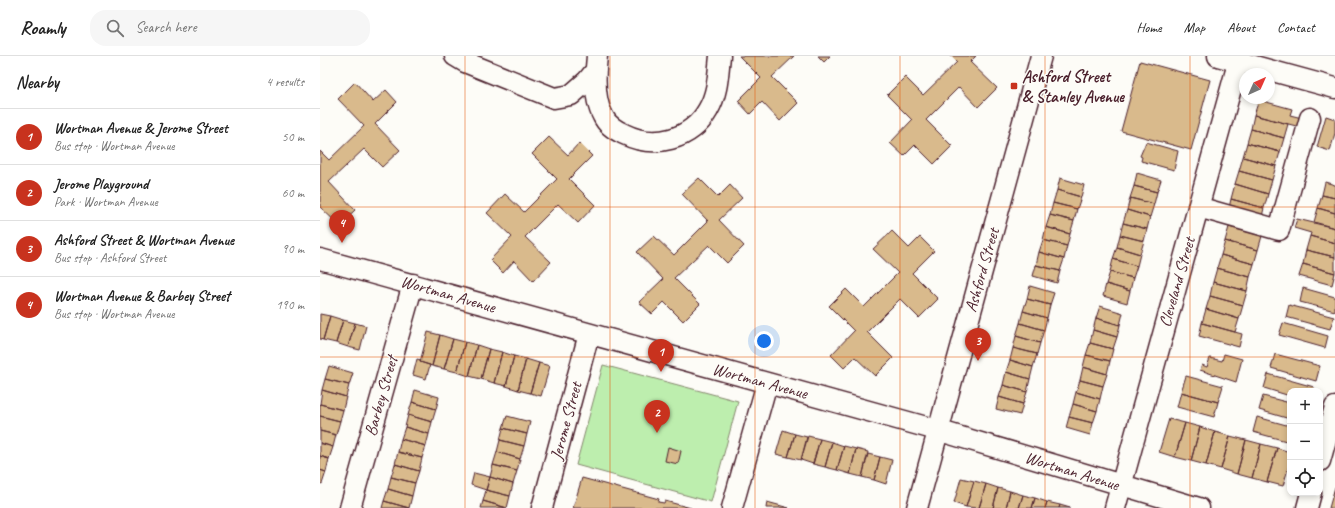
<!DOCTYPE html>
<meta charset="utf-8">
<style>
body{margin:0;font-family:Caveat,sans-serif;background:#f6f6f6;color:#222}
.controls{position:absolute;right:12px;bottom:12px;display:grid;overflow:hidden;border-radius:8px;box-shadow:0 2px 6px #0003}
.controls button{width:36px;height:36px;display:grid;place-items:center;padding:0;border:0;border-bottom:1px solid #e0e0e0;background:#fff;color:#222;font:20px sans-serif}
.compass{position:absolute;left:919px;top:12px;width:36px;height:36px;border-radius:50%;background:#fff;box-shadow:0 2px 6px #0003;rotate:45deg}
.you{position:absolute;left:444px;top:285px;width:14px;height:14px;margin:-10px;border:3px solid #fff;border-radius:50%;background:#1a73e8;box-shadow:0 0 0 6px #1a73e833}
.badge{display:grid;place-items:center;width:26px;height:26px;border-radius:50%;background:#c8321e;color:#fff;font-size:13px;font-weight:700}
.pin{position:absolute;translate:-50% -33px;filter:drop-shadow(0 1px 2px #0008)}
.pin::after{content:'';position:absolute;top:21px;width:14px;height:12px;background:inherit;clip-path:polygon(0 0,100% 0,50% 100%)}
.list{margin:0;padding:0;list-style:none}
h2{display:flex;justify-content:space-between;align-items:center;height:52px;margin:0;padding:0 16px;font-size:17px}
h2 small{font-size:13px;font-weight:400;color:#767676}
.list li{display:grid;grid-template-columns:26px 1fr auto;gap:12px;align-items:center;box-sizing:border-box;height:56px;padding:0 16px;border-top:1px solid #e0e0e0}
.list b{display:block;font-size:15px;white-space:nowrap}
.list p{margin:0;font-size:13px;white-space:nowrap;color:#767676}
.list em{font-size:13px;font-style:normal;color:#767676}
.icon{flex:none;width:22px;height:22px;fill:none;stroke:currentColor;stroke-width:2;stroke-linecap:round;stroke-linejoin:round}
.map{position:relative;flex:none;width:1015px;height:452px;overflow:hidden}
header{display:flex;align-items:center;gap:24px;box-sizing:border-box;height:56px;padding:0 20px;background:#fff;border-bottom:1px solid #e0e0e0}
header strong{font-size:19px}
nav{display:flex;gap:22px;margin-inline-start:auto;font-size:14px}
.search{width:280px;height:36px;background:#f6f6f6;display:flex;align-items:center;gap:10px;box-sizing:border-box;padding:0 14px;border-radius:16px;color:#767676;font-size:15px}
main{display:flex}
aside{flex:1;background:#fff}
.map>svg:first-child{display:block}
.green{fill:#bdeeae;stroke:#84866c}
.building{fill:#d9ba8c;stroke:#4a1f2b}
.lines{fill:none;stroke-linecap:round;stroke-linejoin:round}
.minor-casing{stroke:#4a1f2b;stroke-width:23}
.minor{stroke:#fdfcf7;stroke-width:20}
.grid{fill:none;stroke:#e8590c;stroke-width:1;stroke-opacity:0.55}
.poi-dot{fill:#c8321e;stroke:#fdfcf7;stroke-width:1.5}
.labels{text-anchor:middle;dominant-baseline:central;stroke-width:3;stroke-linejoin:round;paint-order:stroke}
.poi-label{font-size:17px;font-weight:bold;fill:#4a1f2b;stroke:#fdfcf7;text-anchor:start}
.street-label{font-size:17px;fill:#4a1f2b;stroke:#fdfcf7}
</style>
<header>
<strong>Roamly</strong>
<div class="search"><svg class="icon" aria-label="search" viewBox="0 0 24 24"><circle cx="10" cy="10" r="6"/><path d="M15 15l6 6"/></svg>Search here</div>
<nav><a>Home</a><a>Map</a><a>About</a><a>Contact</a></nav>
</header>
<main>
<aside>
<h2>Nearby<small>4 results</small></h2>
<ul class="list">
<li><span class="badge">1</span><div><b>Wortman Avenue &amp; Jerome Street</b><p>Bus stop · Wortman Avenue</p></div><em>50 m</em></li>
<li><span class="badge">2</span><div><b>Jerome Playground</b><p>Park · Wortman Avenue</p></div><em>60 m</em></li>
<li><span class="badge">3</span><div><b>Ashford Street &amp; Wortman Avenue</b><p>Bus stop · Ashford Street</p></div><em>90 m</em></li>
<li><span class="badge">4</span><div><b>Wortman Avenue &amp; Barbey Street</b><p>Bus stop · Wortman Avenue</p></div><em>190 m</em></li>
</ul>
</aside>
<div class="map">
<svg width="1015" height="452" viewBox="0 0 1015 452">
<rect width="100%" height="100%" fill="#fdfcf7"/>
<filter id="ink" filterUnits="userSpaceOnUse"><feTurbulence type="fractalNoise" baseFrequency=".025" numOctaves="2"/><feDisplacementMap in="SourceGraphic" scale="8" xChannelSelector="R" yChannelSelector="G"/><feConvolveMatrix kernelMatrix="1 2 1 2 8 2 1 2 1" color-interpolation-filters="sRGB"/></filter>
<g filter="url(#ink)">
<!-- green -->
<path class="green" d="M283,309L418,345L391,446L256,409Z"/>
<!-- building -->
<path class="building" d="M419,0H474L452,21L478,47L460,65L442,46L430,58L418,45L441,22Z
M498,0H510L504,6Z
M631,0H656L650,6L677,32L658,51L639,31L606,64L632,90L614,108L595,89L584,100L570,87L592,64L567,39L585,21L603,39L637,6Z
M820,5L890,24L871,94L801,75Z
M35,26L53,46L66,34L77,46L55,68L80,94L62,111L44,93L9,126L35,154L19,169L0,151V95L9,104L44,70L18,43Z
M939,44L972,53L970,59L982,62L980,71L934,59Z
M934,59L968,68L964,82L931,73Z
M1006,60L1015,63V77L1010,95L997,91Z
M931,73L964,82L960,96L927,87Z
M229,81L248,99L259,87L272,100L249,123L275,149L258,167L238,148L205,181L231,206L213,225L194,205L183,217L170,204L192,181L167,157L185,138L204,156L237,123L212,98Z
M826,86L858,95L854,114L821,105L822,101L820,100Z
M927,87L960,96L956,110L923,101Z
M923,101L956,110L952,124L919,115Z
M919,115L952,124L948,138L915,128Z
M817,117L841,124L837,136L814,130Z
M379,122L398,141L410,129L422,142L399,164L424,190L407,207L389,189L354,222L380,248L363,265L344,246L332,258L319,246L343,223L317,196L334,180L354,199L388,165L362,138Z
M740,122L764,129L761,141L737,134Z
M1005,126L1015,129V142L1002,139Z
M915,128L948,138L944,152L911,143Z
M814,130L837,136L834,148L810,142Z
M737,134L761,141L757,153L733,147Z
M1002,139L1015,142V157L998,152Z
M810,142L834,148L830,161L807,154Z
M911,143L944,152L941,165L908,156Z
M733,147L757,153L754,165L730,159Z
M998,152L1015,157V172L994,166Z
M807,154L830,161L827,173L803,167Z
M730,159L754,165L750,178L726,171Z
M977,163L1015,172V187L990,180L991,177L974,172Z
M803,167L827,173L824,185L800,179Z
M726,171L750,178L747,190L723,184Z
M909,171L942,180L938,194L905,185Z
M572,175L589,192L600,181L614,195L592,217L618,243L599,262L580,243L547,276L573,302L555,320L535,301L524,312L511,299L534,275L509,250L526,233L544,251L578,217L553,193Z
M800,179L824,185L820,198L797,191Z
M990,180L1015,187V201L986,194Z
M723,184L747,190L744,203L719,196Z
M905,185L938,194L934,208L901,199Z
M797,191L820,198L817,210L793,203Z
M986,194L1015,201V217L983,208Z
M719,196L744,203L740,215L716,209Z
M901,199L934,208L930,221L897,212Z
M793,203L817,210L813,222L790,216Z
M983,208L1015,217L1012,229L979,220Z
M716,209L740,215L737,227L713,220Z
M897,212L930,221L927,235L893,226Z
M790,216L813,222L810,235L786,228Z
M893,226L927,235L923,249L890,240Z
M786,228L810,235L807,247L783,240Z
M710,230L734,237L730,249L707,243Z
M983,232L1015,241V255L980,246Z
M890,240L923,249L919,263L886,253Z
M707,243L730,249L727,262L703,255Z
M969,249L1014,261L1010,273L966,261Z
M780,250L803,257L800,269L776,262Z
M886,253L919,263L915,276L882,267Z
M703,255L727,262L724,274L700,267Z
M0,258L10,260L3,284L0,283Z
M10,260L23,264L16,287L3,284Z
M776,262L800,269L797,281L773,274Z
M23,264L35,267L28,291L16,287Z
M35,267L46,270L40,294L28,291Z
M700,267L724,274L720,287L696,280Z
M882,267L922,278L919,291L879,280Z
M963,267L1008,280L1005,292L959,279Z
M773,274L797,281L793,293L770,287Z
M108,276L120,279L112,310L100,306Z
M120,279L133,283L124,313L112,310Z
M696,280L720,287L717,298L693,292Z
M133,283L145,286L137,316L124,313Z
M145,286L157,289L149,320L137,316Z
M770,287L793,293L790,305L766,299Z
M157,289L169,293L161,323L149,320Z
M693,292L717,298L713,311L690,304Z
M169,293L182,296L174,327L161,323Z
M182,296L194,300L186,330L174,327Z
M904,298L922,303L916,326L880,314L882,309L887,311L890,302L902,305Z
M955,298L1000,310L996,325L951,312Z
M766,299L790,305L787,318L763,311Z
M194,300L206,303L198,334L186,330Z
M97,303L101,304L100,306L110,309L106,323L93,319Z
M206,303L219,307L210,337L198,334Z
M690,304L713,311L710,323L686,316Z
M219,307L230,310L221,340L210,337Z
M9,310L33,317L29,329L5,323Z
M763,311L787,318L783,330L760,324Z
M686,316L710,323L707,336L683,329Z
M948,318L994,331L993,335H970V340L944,332Z
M866,320L903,330L898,346L861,336Z
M5,323L29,329L26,341L2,334Z
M760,324L783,330L780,343L756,336Z
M683,329L707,336L703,348L679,341Z
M2,334L26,341L23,354L0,348Z
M95,334L119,341L116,353L92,346Z
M756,336L780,343L777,355L753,348Z
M861,336L898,346L894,361L857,351Z
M943,340L970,347V363L939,354Z
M679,341L703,348L700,359L676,353Z
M92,346L116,353L112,366L88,359Z
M0,348L23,354L20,365L0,360Z
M753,348L777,355L773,367L749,361Z
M88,359L112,366L109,378L85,371Z
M0,360L20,365L16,379L0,375Z
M187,360L210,366L207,378L183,372Z
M749,361L773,367L770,379L746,372Z
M937,361L970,370V386L933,376Z
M849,363L865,367L855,401L839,396Z
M865,367L880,371L871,405L855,401Z
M85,371L109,378L106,390L81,383Z
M880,371L895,376L886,409L871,405Z
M183,372L207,378L204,390L180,384Z
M463,374L475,378L468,401L456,398Z
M0,375L16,379L13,391L0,387Z
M895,376L910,380L901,413L886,409Z
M475,378L487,381L481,404L468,401Z
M488,380L500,383L493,408L481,404Z
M910,380L926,384L917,418L901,413Z
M81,383L106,390L102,402L78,396Z
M500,383L512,386L505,411L493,408Z
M180,384L204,390L200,403L177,396Z
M926,384L941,388L932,422L917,418Z
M512,386L524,390L517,414L505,411Z
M0,387L13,391L9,403L0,400Z
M941,388L957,392L947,426L932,422Z
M524,390L536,393L530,418L517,414Z
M348,391L361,395L358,408L345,405Z
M957,392L970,396V406L963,430L947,426Z
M536,393L548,396L542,421L530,418Z
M78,396L102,402L99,415L75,408Z
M177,396L200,403L197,415L173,409Z
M548,398L560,401L554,424L542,421Z
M0,400L9,403L6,416L0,414Z
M560,401L572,404L566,428L554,424Z
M75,408L99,415L95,427L71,421Z
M173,409L197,415L193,428L170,421Z
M0,414L6,416L2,428L0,427Z
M154,417L170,421L166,434L151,429Z
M71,421L95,427L92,440L68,433Z
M170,421L193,428L190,440L166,434Z
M262,422L339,443L338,446L344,447L345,445L371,452H253Z
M641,422L654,425L646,451L634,447Z
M654,425L666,428L659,452L646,451Z
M666,428L678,432L673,452H659Z
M1015,431V452H1009Z
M678,432L690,435L686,452H673Z
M68,433L92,440L89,452L64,445Z
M166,434L190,440L187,452L163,445Z
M690,435L703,439L699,452H686Z
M703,439L715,442L712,452H699Z
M715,442L727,446L725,452H712Z
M64,445L89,452H62Z
M163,445L187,452H161Z
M447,446L469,452H446Z
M727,446L740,449L739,452H725Z
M740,449L750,452H739Z"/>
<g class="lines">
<!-- minor casing -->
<g class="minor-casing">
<path id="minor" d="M135,0L145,6L234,42L251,39L267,25L276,14
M277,0C275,18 274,44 283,60C287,69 295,74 304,78C334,93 371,84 388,54C398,37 398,18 400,0
M898,0L1015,32
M878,151L959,174L990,62
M0,203L617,374L879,452
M1000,405L1015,351
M30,452L93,228
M222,452L269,278
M412,452L447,327
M597,452L721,0
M795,452L920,0
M987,452L991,437"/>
</g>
<!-- minor -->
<use href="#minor" class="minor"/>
</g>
</g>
<!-- grid -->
<path class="grid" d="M145,0V452M290,0V452M435,0V452M580,0V452M725,0V452M870,0V452M0,151H1015M0,301H1015"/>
<!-- markers -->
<rect class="poi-dot" x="690" y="26" width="8" height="8" rx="2"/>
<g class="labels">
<!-- poi labels -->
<g class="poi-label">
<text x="702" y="20">Ashford Street<tspan x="702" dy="20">&amp; Stanley Avenue</tspan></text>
</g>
<!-- street labels -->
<g class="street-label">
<text transform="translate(662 214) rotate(-74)">Ashford Street</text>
<text transform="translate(857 226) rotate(-74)">Cleveland Street</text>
<text transform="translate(128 238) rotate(16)">Wortman Avenue</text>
<text transform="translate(440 325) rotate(15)">Wortman Avenue</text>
<text transform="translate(61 340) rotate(-74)">Barbey Street</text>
<text transform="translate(246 365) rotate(-75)">Jerome Street</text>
<text transform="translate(752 415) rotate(17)">Wortman Avenue</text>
</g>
</g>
</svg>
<div class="controls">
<button>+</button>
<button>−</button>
<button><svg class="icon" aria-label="locate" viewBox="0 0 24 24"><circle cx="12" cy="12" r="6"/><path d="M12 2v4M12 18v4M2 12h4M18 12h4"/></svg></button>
</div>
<svg class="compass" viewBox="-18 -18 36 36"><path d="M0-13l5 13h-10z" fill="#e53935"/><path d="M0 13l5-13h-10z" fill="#767676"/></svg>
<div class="you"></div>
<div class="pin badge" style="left:341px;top:316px">1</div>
<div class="pin badge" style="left:337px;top:377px">2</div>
<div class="pin badge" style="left:658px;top:305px">3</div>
<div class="pin badge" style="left:22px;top:187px">4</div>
</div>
</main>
